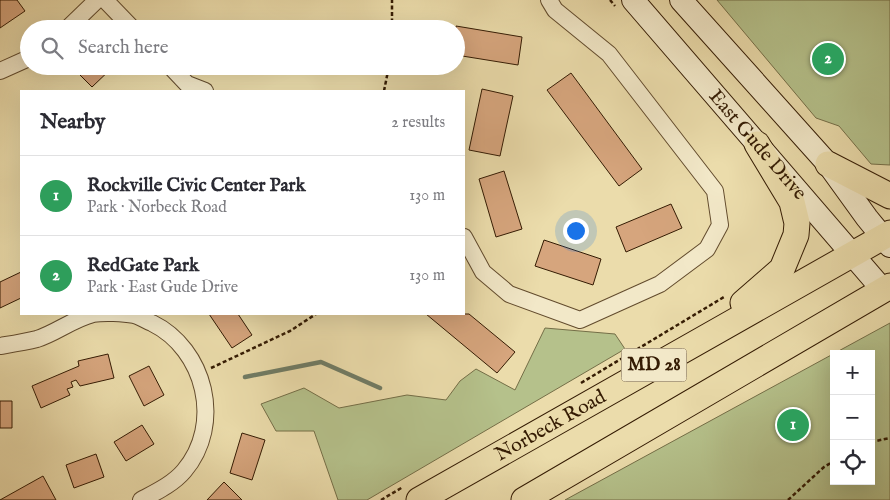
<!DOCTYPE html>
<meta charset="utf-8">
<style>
body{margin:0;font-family:"IM FELL English",serif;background:#f7f7f7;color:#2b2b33}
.controls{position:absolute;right:15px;bottom:15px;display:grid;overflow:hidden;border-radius:0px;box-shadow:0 5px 20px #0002}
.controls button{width:45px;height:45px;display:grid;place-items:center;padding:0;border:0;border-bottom:1px solid #e1e1e2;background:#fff;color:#2b2b33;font:25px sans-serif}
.you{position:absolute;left:575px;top:230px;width:18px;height:18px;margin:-12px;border:4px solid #fff;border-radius:50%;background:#1a73e8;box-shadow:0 0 0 8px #1a73e833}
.badge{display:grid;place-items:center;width:32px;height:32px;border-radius:50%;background:#8f2418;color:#fff;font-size:16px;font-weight:700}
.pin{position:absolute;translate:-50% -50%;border:2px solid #fff;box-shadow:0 1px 5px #0006}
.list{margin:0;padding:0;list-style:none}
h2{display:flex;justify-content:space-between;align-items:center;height:65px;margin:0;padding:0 20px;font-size:21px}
h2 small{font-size:16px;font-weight:400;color:#7c7c81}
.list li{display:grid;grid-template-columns:32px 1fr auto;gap:15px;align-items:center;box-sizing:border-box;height:80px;padding:0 20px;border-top:1px solid #e1e1e2}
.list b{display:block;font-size:19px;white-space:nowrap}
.list p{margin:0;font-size:16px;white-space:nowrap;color:#7c7c81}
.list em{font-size:16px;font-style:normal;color:#7c7c81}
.icon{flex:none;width:28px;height:28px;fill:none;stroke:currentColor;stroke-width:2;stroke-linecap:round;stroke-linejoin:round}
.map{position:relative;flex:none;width:890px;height:500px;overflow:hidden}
.search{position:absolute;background:#fff;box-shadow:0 5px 20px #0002;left:20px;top:20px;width:445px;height:55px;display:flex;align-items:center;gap:12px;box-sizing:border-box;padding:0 18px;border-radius:28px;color:#7c7c81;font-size:19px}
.panel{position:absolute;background:#fff;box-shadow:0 5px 20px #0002;left:20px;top:90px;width:445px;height:225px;border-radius:0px}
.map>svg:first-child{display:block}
.green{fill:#b5c18b;stroke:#746e47;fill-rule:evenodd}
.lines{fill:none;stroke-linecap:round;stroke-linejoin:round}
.stream{stroke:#707c65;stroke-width:4.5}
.building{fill:#d6a57d;stroke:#341b03}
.street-casing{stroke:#624b2d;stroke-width:18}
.secondary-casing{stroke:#341b03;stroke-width:24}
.primary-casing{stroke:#341b03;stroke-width:27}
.path{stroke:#341b03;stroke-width:2.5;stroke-dasharray:4 2.5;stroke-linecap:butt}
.street{stroke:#f2e8c8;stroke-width:16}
.secondary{stroke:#f2e8c8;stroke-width:22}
.primary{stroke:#ebdcab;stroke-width:25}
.labels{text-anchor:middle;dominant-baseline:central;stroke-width:4;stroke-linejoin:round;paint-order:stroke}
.shield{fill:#f2e8c8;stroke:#6d583e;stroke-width:1}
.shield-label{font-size:19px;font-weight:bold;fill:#341b03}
.street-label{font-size:20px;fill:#341b03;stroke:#f2e8c8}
</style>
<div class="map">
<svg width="890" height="500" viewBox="0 0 890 500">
<rect width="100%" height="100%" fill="#ebdcab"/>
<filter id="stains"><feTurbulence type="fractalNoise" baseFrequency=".004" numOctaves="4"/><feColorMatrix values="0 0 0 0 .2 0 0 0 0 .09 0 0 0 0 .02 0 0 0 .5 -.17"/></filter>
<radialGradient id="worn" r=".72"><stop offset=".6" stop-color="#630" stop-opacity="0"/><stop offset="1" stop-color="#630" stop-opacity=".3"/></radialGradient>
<!-- green -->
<path class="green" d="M717,0H890V165L871,164L839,126L816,118Z
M890,323V500H565ZM834,354H871V481H834Z
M545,328L615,334L625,349L367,500H338L314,431H276L261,404L304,388L339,408L407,395L446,400L460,381L476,369L515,390Z"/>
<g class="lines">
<!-- stream -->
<path class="stream" d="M245,377L321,362L380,388"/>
</g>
<!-- building -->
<path class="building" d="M0,0H17L25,11L0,28Z
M456,26L522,37L518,65L456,55Z
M71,66H114L92,87Z
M571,73L642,169L619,186L547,90Z
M482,89L513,96L500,156L469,150Z
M504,171L522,229L496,237L479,179Z
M671,204L682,228L626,252L616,227Z
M544,240L601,259L593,285L535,266Z
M21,272V298L0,308V282Z
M209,314H238L252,335L232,348Z
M426,314H469L515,352L497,373Z
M108,354L114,378L80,386L76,380L71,382L73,387L67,389L70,395L41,408L32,386L79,366L78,361Z
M149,366L164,395L144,406L129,376Z
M0,401H12V428H0Z
M142,425L154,444L126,461L114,442Z
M242,433L265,440L252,480L230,473Z
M96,454L104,477L74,488L66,465Z
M43,476L56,500H0Z
M224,482L242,500H207Z"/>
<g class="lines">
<!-- street casing -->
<g class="street-casing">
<path id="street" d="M105,0L133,29
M67,29L97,0
M170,66L187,84L205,91
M0,71L29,58
M464,237L483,272L509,294L580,320L660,284L707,249L720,225L715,191L609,54L555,10L549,0
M0,346C12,344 25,342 37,339C56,333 73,319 93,314C103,312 124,313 134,315C140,316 146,321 152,323C205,349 224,424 184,471C173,484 156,492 141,500"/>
</g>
<!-- secondary casing -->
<g class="secondary-casing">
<g id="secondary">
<path id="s1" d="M633,0L883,290"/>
<path d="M681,0L828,164L867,218L890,246"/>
</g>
</g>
<!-- primary casing -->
<g class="primary-casing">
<g id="primary">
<path d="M828,164L890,196"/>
<path d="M743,303L782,269L796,235L797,223L792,202L757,144"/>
<path id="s2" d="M419,500L890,233"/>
<path d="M524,500L890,286"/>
</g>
</g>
<!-- path -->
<path class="path" d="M610,0L615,6
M392,29V0
M384,91L389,66
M211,368L290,331L316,314
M581,383L724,297
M871,442L890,438
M381,500L403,487
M788,500L824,467L834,461"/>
<!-- street -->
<use href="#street" class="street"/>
<!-- secondary -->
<use href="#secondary" class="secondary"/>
<!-- primary -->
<use href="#primary" class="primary"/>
</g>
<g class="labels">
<!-- shield labels -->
<rect class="shield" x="621.5" y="348.5" width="65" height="33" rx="4"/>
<g class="shield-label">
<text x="654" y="365">MD 28</text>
</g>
<!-- street labels -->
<g class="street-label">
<text stroke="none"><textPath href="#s1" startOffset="191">East Gude Drive</textPath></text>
<text stroke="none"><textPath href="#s2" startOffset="151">Norbeck Road</textPath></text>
</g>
</g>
<rect width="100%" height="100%" filter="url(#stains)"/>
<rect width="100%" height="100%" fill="url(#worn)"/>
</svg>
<div class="controls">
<button>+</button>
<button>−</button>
<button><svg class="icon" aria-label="locate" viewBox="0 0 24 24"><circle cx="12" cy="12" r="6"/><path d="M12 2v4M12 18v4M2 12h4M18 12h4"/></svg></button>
</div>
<div class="you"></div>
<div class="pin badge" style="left:793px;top:425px;background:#2e9e5b">1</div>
<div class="pin badge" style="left:828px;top:59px;background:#2e9e5b">2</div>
<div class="search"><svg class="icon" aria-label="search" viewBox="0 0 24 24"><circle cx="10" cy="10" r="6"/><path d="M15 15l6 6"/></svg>Search here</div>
<section class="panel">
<h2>Nearby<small>2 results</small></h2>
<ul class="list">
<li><span class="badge" style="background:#2e9e5b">1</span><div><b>Rockville Civic Center Park</b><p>Park · Norbeck Road</p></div><em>130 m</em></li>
<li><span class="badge" style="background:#2e9e5b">2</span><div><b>RedGate Park</b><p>Park · East Gude Drive</p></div><em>130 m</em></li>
</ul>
</section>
</div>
